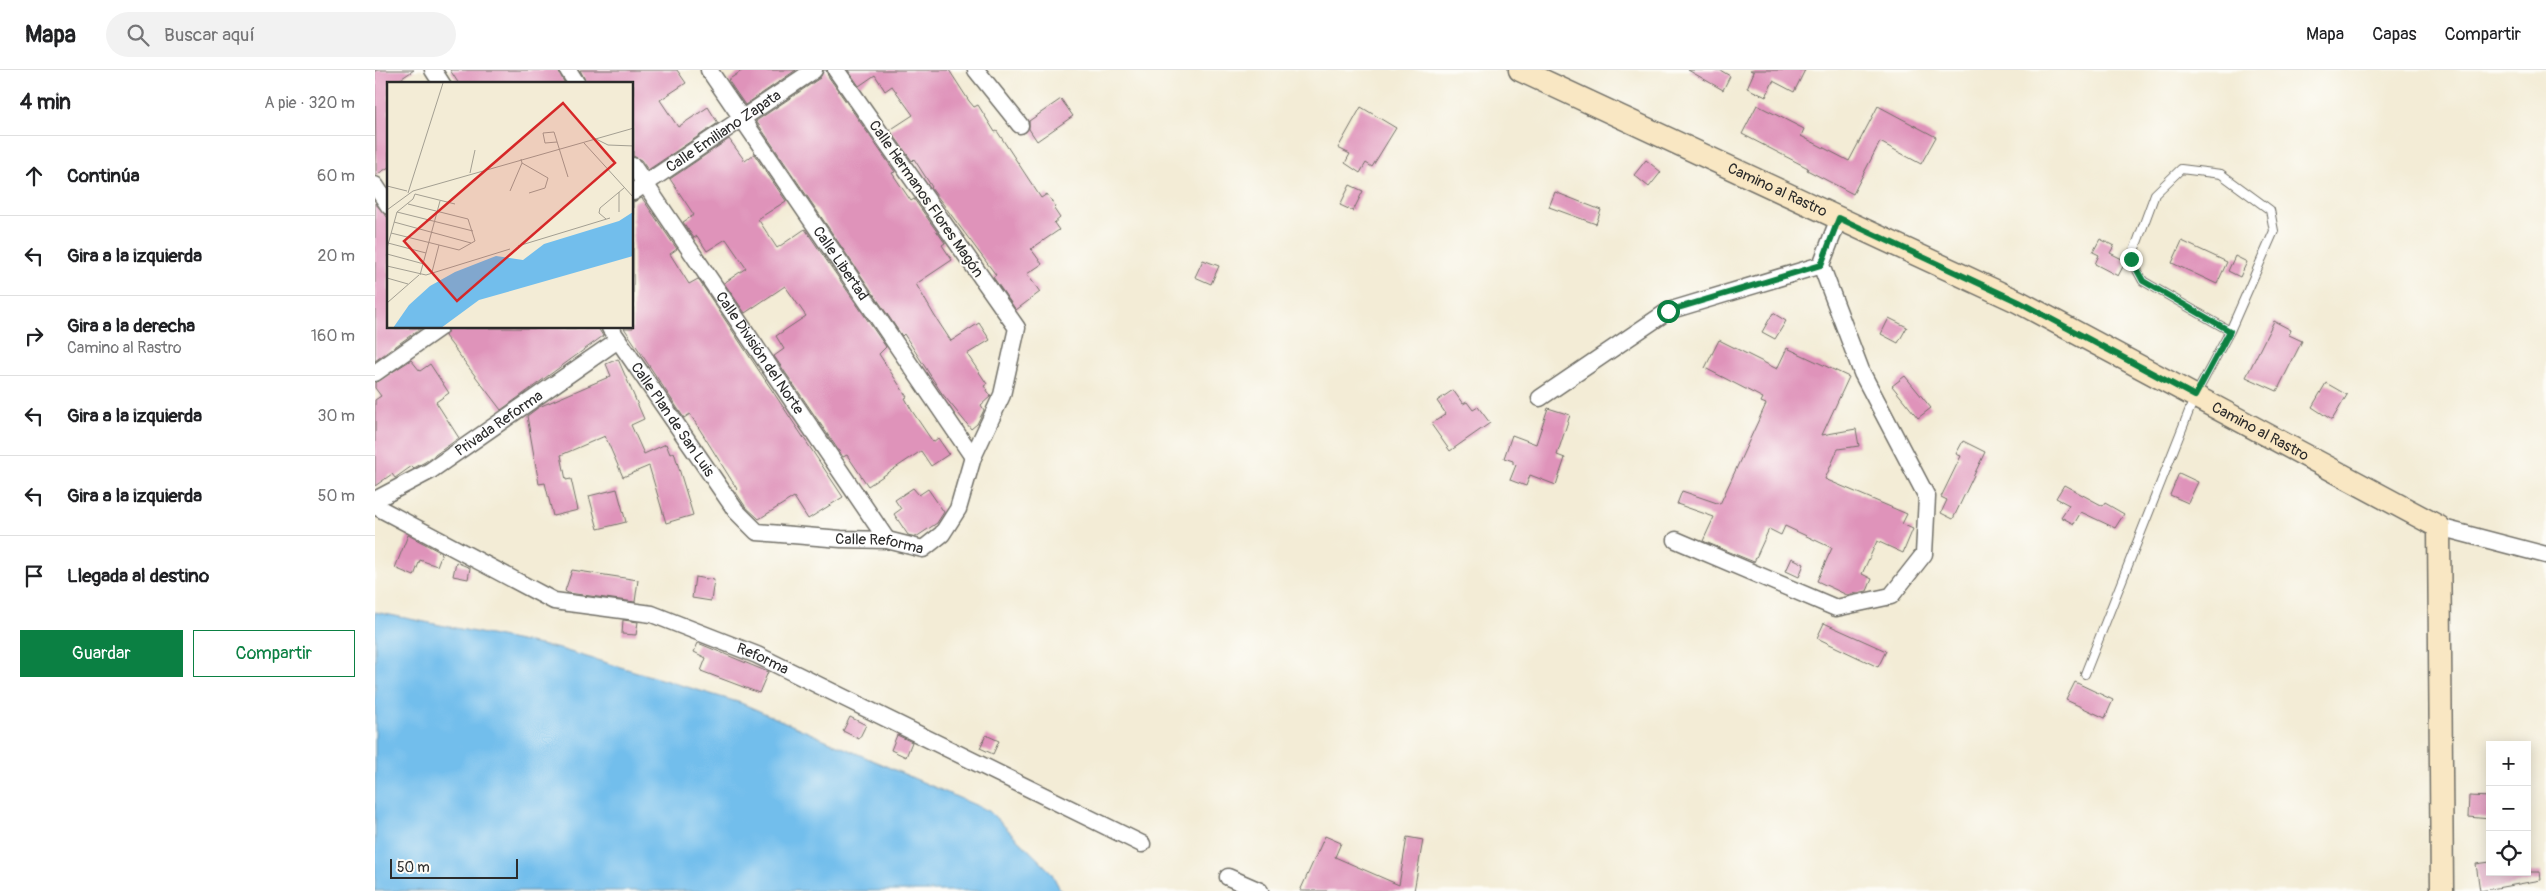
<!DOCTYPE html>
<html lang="es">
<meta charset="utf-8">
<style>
body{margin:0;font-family:Pangolin,sans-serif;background:#f2f2f2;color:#202124}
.controls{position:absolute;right:15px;bottom:15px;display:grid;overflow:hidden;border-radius:0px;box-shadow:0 2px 12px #0003}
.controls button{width:45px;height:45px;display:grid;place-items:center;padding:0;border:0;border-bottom:1px solid #e0e0e0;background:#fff;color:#202124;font:25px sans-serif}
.scale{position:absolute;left:15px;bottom:12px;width:128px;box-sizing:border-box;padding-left:5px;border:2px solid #2b2b2b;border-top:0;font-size:14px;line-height:18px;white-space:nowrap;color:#2b2b2b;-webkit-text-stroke:4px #fdfcf7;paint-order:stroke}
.stop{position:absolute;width:15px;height:15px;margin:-11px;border:4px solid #0b8043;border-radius:50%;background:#fff}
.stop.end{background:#0b8043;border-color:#fff;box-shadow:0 1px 5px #0008}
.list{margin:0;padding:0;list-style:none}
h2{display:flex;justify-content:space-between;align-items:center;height:65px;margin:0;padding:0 20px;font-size:21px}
h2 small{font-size:16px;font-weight:400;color:#757577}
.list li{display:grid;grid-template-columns:32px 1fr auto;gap:15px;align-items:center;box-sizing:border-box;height:80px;padding:0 20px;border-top:1px solid #e0e0e0}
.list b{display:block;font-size:19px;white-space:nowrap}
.list p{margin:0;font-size:16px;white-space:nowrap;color:#757577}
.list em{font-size:16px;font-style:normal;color:#757577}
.actions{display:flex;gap:10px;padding:15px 20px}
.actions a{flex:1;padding:11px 0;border:1px solid #0b8043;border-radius:0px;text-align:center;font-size:18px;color:#0b8043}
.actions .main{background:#0b8043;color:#fff}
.icon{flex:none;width:28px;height:28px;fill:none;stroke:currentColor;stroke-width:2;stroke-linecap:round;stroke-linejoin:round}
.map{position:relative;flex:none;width:2171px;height:821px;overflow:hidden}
header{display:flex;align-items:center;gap:30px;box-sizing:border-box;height:70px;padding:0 25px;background:#fff;border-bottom:1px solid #e0e0e0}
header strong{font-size:24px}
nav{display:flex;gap:28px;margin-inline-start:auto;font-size:18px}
.search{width:350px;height:45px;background:#f2f2f2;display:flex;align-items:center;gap:12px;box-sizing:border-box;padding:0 18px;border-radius:28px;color:#757577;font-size:19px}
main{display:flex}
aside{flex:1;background:#fff}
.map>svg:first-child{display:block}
.water{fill:#72beec;stroke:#4e748c}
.building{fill:#df93ba}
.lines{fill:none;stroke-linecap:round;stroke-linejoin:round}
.lane-casing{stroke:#716f67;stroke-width:10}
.street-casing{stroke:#716f67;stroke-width:19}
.secondary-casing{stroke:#716f67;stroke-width:25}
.lane{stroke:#fff;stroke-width:8}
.street{stroke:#fff;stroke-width:16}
.secondary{stroke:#f9e7c3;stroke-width:22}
.route{stroke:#0b8043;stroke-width:6}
.labels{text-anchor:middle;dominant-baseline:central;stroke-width:4;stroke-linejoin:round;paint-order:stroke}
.street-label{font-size:15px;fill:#2b2b2b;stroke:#fdfcf7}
.inset-road{fill:none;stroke:#a39f92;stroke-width:1}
.view{fill:#d62828;fill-opacity:0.15;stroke:#d62828;stroke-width:2.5}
.inset-edge{fill:none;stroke:#2b2b2b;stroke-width:2.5}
</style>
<header>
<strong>Mapa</strong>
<div class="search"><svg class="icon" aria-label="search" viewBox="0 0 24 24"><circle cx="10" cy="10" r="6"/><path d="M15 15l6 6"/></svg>Buscar aquí</div>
<nav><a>Mapa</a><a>Capas</a><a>Compartir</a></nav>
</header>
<main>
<aside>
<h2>4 min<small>A pie · 320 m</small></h2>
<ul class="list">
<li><svg class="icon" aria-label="ahead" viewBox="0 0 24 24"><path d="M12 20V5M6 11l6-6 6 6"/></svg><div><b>Continúa</b></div><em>60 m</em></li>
<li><svg class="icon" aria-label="left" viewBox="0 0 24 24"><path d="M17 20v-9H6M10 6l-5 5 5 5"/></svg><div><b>Gira a la izquierda</b></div><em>20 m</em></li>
<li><svg class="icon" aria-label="right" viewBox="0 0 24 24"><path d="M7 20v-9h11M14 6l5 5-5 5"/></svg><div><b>Gira a la derecha</b><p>Camino al Rastro</p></div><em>160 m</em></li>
<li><svg class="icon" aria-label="left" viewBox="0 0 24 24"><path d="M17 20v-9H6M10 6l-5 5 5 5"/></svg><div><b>Gira a la izquierda</b></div><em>30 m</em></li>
<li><svg class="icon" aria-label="left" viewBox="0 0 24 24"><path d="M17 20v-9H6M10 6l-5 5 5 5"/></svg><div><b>Gira a la izquierda</b></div><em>50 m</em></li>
<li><svg class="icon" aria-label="arrive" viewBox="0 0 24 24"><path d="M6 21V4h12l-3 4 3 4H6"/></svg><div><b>Llegada al destino</b></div></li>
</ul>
<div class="actions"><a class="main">Guardar</a><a>Compartir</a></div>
</aside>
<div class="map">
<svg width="2171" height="821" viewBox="0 0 2171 821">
<rect width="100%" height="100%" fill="#fdfcf7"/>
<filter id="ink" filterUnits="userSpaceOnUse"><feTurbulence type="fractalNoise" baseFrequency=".02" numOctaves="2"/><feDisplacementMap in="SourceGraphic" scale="10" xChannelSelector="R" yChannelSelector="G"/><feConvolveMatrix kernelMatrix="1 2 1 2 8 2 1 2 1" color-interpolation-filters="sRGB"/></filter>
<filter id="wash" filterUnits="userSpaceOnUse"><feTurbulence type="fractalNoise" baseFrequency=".0096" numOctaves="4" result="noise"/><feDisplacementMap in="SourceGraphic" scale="20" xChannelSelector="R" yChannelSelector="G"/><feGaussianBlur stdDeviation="1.12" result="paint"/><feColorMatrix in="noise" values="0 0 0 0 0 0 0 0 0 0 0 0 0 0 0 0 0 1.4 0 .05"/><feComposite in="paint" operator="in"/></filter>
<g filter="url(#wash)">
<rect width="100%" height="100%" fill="#f3ecd6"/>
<!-- water -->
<path class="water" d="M0,542L185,579L366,633L614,741L676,802L686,821H0Z"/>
<g id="blocks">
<!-- building -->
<path class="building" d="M0,0H39L18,14H14V97L1,105Z
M75,0H183L190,14H84Z
M205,0H302L311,13L285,30L303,57L333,37L343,53L273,100L266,90L258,86V14H212Z
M368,0H421L370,35L353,10Z
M449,0H451L453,6L520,102L517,103L536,131L539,129L570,173L567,175L577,190L541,214L559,245L576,271L604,253L615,270L592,284L612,314L609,316L616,326L606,335L609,340L602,354L596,359L566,322L529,264L527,266L381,51L445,8Z
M473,0H574L594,31L599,37L603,35L620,62L622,61L666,128L672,124L681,137L679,139L685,148L679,153L684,160L656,179L667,194L652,204L665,222L641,240L618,207L621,205L556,118L557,117L539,89L537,91L515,60L538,45L517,16L510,21L500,5L484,16Z
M1313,0H1345L1355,6L1348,20Z
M1375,0H1430L1419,22L1398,11L1391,27L1372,18L1379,2Z
M686,29L698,46L662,71L654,59V51Z
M1382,35L1429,59L1426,66L1474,91L1503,36L1561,67L1546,94L1505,72L1478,124L1432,100L1433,98L1367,64Z
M986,37L1021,58L997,97L991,93L985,103L970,93L975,84L963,78Z
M354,69L370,91L379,84L411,131L383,149L402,178L430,159L511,277L504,284L532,327L530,328L537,341L558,372L563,368L574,384L556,396L546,381L493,416L472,385L468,387L399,286L409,279L401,266L431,246L410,216L370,243L349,213L371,198L351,169L332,181L322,166L319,168L308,152L319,145L295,109Z
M1271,90L1286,102L1274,117L1259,105Z
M975,115L988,121L978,141L965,135Z
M1180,122L1226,140L1221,154L1174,137Z
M267,128L302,179L295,184L314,214L323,209L468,427L433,449L419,427L384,449L370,436L360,421L362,419L315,344L309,348L249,258H258V132Z
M0,133L14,149V258H46L0,291Z
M1725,169L1739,176L1735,183L1751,191L1743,206L1720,194L1724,185L1718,182Z
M1807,171L1852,192L1842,214L1797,193Z
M1860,186L1872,192L1865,207L1853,201Z
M828,190L844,196L836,214L820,207Z
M1398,243L1411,251L1400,269L1387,262Z
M1514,248L1532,257L1523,273L1506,264Z
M1899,251L1916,260L1914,265L1927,271L1902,321L1871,307Z
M74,258H223L228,266L126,340L70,266Z
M1344,270L1402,299L1412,278L1474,307L1447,365L1481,359L1484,376L1463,379L1450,409L1532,444L1527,454L1538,459L1528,483L1502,471L1487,504L1497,509L1492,521L1472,525L1442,511L1457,478L1410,456L1406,465L1394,459L1379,492L1328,471L1339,447L1302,434L1307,421L1345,434L1391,334L1386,332L1388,328L1330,298Z
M243,289L269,349L256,355L269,384L291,374L295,384L299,382L318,445L291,453L274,396L248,407L230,366L186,385L191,410L196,409L203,440L178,446L170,413L164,414L152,346L164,337L236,306L231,294Z
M36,290L45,301L55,294L74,323L61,332L84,368L50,392L39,398L37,396L20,408L17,404L0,416V330L6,326L0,318V313Z
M1530,306L1556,338L1543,348L1517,316Z
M1951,313L1972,325L1957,350L1937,337Z
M1078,320L1088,334L1092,332L1098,340L1103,337L1115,353L1075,381L1056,354L1071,344L1062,331Z
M1173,338L1195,345L1182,385L1190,388L1181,415L1155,405L1151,416L1135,410L1141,395L1138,394V391L1129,388L1137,365L1161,374Z
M1588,371L1610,382L1578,449L1566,443L1572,430L1566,427L1586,386L1581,384Z
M1804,403L1823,412L1813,433L1795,425Z
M1689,415L1728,436L1730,433L1749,444L1740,458L1706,442L1699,454L1686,447L1694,435L1681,428Z
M538,418L544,425L553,419L569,442L562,453L541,467L533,465L519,444L526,439L520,430Z
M242,419L251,452L223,459L214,426Z
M33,465L67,483L62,496L45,490L39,506L20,498Z
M1417,488L1429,494L1424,507L1411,501Z
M81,492L95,498L93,509L78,506Z
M197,500L263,510L260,532L193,523L190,521Z
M320,507L339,510L336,531L317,528Z
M248,550L263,552L261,565L247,564Z
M1449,553L1511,581L1503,597L1442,568Z
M323,573L393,602L384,623L326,601L331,588L319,582Z
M1700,612L1738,630L1730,648L1691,630Z
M475,647L491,655L484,669L468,661Z
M522,665L537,672L531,687L516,680Z
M611,665L624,671L618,684L605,678Z
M2094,726L2115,727V749L2093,747Z
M950,766L966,773L960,787L1024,815L1032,767L1048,770L1039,821H925Z
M2115,792V802H2165L2166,810L2105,821L2101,794Z"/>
</g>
</g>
<g filter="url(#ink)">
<use href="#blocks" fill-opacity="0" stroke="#716f67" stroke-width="1"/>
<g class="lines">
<!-- lane casing -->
<g class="lane-casing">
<path id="lane" d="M1710,604L1820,326L1855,261L1899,161L1895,140L1846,104L1806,99L1780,124L1756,189L1768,211L1855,261"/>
</g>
<!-- street casing -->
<g class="street-casing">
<g id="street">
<path d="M58,0L67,14"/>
<path d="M193,0L202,14"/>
<path id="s1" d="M334,0L598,387"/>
<path d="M601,0L645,55"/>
<path id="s2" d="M258,96L512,470"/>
<path d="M0,115L14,136"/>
<path id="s3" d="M258,122L439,0"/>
<path id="s4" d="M235,258L361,441L382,462L466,469L512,470L548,479L567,464L583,439L598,387L627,325L642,258L461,0"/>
<path d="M0,303L64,258"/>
<path d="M1165,328L1293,241L1446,195"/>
<path id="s5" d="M0,430L55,401L243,270"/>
<path id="s6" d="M0,436L179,531L277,544L382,585L767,774"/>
<path d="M2064,457L2171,485"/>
<path d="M1301,470L1461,538L1516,526L1549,484L1552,427L1487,303L1446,195L1464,148"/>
<path d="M853,807L885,821"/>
</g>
</g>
<!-- secondary casing -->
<g class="secondary-casing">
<g id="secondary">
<path id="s7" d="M1145,0L1644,232L2064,457L2067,821"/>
</g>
</g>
<!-- lane -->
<use href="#lane" class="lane"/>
<!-- street -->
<use href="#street" class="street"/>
<!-- secondary -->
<use href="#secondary" class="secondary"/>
</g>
</g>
<g class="lines" filter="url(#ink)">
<!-- route -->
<path class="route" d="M1293,241L1446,195L1464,148L1644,232L1820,326L1855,261L1768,211L1756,189"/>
</g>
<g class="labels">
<!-- street labels -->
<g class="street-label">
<text stroke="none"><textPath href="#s3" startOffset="109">Calle Emiliano Zapata</textPath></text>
<text stroke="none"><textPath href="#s7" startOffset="284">Camino al Rastro</textPath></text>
<text transform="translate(551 129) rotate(55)">Calle Hermanos Flores Magón</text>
<text stroke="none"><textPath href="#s1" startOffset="234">Calle Libertad</textPath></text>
<text stroke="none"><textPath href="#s2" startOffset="226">Calle División del Norte</textPath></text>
<text stroke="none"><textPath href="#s4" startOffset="111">Calle Plan de San Luis</textPath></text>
<text stroke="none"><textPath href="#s5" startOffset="146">Privada Reforma</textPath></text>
<text stroke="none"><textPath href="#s7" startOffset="824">Camino al Rastro</textPath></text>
<text stroke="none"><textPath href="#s4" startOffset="375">Calle Reforma</textPath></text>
<text stroke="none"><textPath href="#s6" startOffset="421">Reforma</textPath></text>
</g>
</g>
<!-- overview -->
<g transform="translate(12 12)">
<rect width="246" height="246" fill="#f3ecd6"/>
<path d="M246,130V174L92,218L54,246H6L22,223L43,204L68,190L109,174L136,178L157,162L232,139Z" fill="#72beec"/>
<path class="inset-road" d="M207,56L221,63L247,64M170,60L158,61L156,51L167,50L181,95M197,61L247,116M134,77L135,81L161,96L158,106L142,111M83,91L88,68M0,104L20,109M123,109L135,81M21,111L56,1M28,112L68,122M0,128L26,109L247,46M10,130L86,149M232,130V110M219,137L212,131L213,126L237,106M7,140L84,161M4,151L72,168L88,159L81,137L21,122M1,161L39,171M131,164L223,136M0,166L10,130L26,117L28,112M0,172L37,182M0,184L39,193L123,167M45,190L52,163M33,193L53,119M0,196L21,202M0,221L32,193"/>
<path class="view" d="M176,21L228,81L70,219L17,159Z"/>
<rect width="246" height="246" class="inset-edge"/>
</g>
</svg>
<div class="controls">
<button>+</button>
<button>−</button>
<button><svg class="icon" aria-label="locate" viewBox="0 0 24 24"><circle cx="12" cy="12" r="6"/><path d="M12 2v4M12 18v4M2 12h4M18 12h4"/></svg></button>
</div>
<div class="scale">50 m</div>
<div class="stop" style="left:1293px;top:241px"></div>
<div class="stop end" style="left:1756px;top:189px"></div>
</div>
</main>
